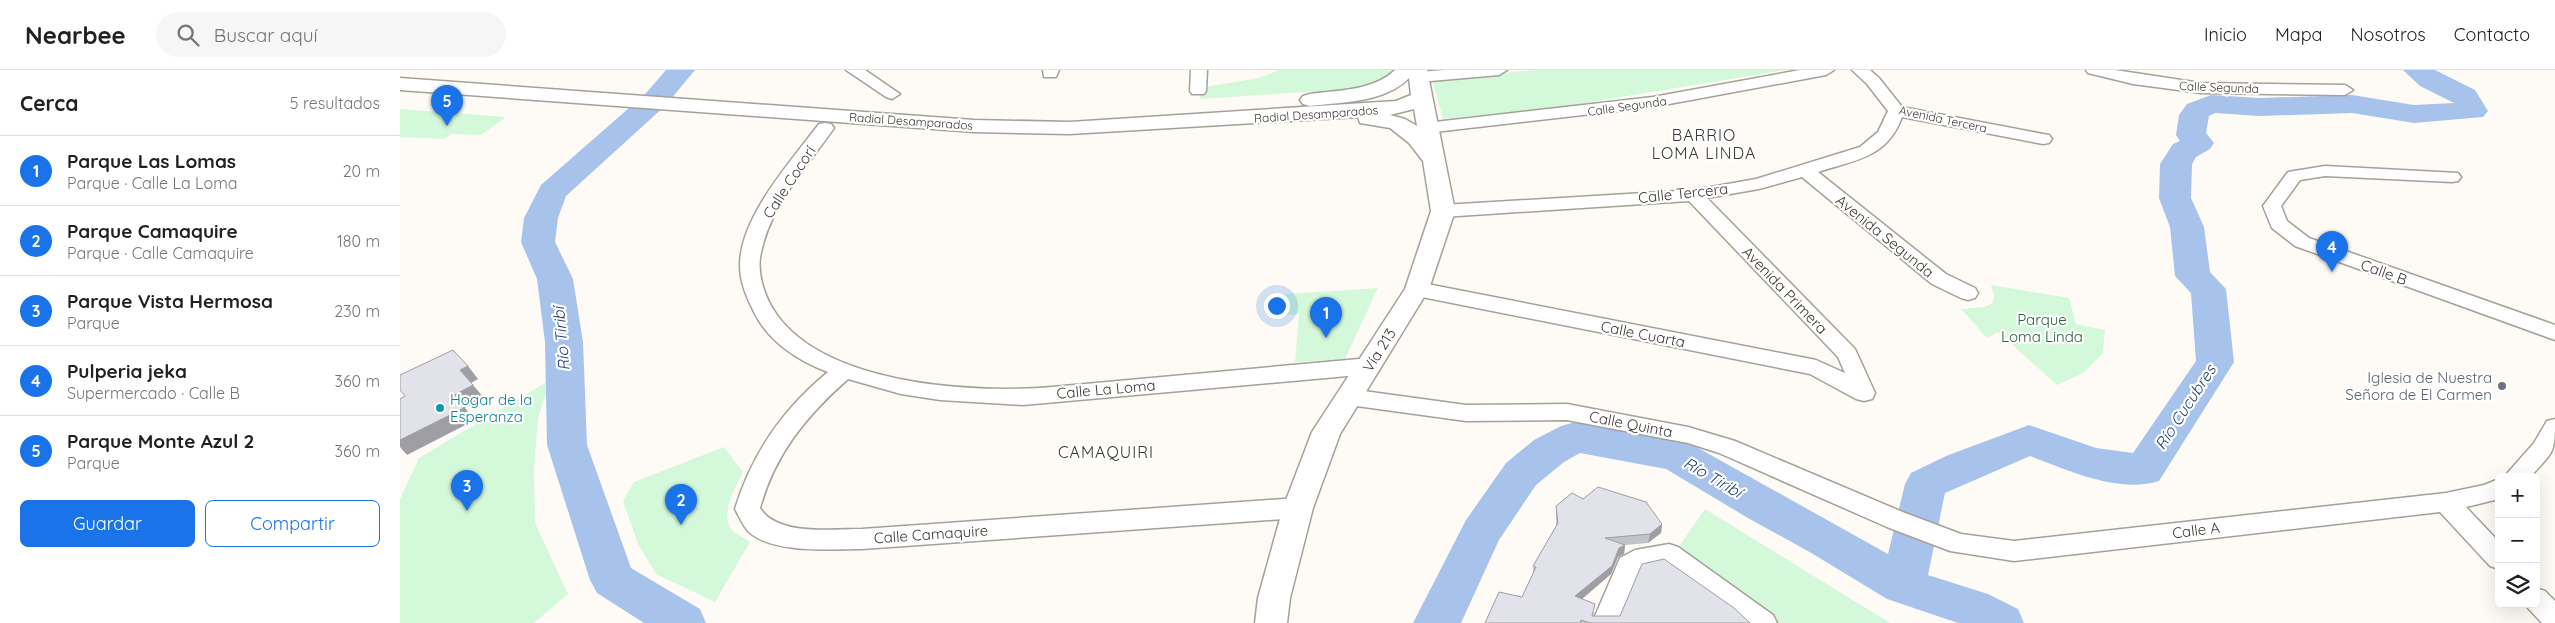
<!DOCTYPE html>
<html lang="es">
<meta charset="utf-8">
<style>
body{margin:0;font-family:Quicksand,sans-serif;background:#f6f6f6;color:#202124}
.controls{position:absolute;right:15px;bottom:15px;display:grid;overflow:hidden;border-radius:8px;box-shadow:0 5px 20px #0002}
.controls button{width:45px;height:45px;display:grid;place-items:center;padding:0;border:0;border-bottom:1px solid #e0e0e0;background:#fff;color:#202124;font:25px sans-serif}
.you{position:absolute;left:876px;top:235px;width:18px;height:18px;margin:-12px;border:4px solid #fff;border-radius:50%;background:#1a73e8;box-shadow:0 0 0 8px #1a73e833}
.badge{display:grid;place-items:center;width:32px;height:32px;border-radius:50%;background:#1a73e8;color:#fff;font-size:16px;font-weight:700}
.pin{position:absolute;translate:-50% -41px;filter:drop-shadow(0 1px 2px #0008)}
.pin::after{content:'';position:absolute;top:26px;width:18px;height:15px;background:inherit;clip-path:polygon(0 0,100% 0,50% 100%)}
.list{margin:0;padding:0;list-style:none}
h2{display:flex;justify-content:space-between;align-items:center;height:65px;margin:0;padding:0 20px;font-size:21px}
h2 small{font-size:16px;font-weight:400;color:#757577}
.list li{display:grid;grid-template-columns:32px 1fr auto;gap:15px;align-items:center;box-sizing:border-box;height:70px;padding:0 20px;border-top:1px solid #e0e0e0}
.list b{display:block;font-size:19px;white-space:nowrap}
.list p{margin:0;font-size:16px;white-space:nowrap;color:#757577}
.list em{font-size:16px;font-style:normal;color:#757577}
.actions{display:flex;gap:10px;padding:15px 20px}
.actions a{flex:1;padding:11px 0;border:1px solid #1a73e8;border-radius:8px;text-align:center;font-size:18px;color:#1a73e8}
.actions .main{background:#1a73e8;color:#fff}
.icon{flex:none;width:28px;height:28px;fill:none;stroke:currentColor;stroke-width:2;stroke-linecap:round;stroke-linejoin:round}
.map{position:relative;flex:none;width:2155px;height:553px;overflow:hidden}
header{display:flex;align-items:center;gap:30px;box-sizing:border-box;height:70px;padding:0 25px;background:#fff;border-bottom:1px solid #e0e0e0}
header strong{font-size:24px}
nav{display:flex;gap:28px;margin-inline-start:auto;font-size:18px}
.search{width:350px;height:45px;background:#f6f6f6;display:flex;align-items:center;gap:12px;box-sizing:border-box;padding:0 18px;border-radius:28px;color:#757577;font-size:19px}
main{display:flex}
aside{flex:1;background:#fff}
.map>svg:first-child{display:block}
.green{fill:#d3f9da}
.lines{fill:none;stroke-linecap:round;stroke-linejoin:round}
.river{fill:#a7c3ec;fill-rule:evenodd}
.minor-casing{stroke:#a5a099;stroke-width:3}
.major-casing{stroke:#a5a099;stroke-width:3}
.minor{fill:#fff;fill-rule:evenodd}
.major{fill:#fff;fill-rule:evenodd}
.wall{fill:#c2c2c9}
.shaded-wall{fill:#9e9ea4}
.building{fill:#e1e2ea;stroke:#9e9ea4}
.worship-dot{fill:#6b7280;stroke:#fff;stroke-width:2}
.culture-dot{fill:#0f9aa8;stroke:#fff;stroke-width:2}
.labels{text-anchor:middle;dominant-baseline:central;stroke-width:4.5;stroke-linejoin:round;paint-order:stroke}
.far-street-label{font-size:12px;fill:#393834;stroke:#fff}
.street-label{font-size:15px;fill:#393834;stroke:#fff}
.park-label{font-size:15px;fill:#256439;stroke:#fff}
.worship-label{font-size:15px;fill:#5b616d;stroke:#fff;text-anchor:end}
.culture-label{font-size:15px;fill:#0d838f;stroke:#fff;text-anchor:start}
.neighbourhood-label{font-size:16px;letter-spacing:1px;fill:#393834;stroke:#fff}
.water-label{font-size:16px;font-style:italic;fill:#1d4072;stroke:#fff}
</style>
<header>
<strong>Nearbee</strong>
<div class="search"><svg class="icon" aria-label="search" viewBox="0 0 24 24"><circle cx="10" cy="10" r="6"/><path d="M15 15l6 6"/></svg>Buscar aquí</div>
<nav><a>Inicio</a><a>Mapa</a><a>Nosotros</a><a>Contacto</a></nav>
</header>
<main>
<aside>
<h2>Cerca<small>5 resultados</small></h2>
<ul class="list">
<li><span class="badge">1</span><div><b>Parque Las Lomas</b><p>Parque · Calle La Loma</p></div><em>20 m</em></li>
<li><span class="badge">2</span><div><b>Parque Camaquire</b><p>Parque · Calle Camaquire</p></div><em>180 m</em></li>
<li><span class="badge">3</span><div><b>Parque Vista Hermosa</b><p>Parque</p></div><em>230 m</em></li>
<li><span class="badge">4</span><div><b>Pulperia jeka</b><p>Supermercado · Calle B</p></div><em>360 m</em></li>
<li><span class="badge">5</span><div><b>Parque Monte Azul 2</b><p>Parque</p></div><em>360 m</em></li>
</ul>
<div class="actions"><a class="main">Guardar</a><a>Compartir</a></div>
</aside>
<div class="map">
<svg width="2155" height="553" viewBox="0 0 2155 553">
<rect width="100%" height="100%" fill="#fefbf6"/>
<!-- green -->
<path class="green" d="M879,0H999L969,18L800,29L802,18L805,17L859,8Z
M1135,0H1385L1155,38L1043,49L1032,10Z
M0,39L106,47L81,65L51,64L44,69L0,67Z
M1591,215L1669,228L1676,254L1705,260L1703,283L1683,303L1657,315L1598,262L1587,268L1561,239L1585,237L1593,233L1594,225Z
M978,218L945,289L895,292L899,244L870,246L869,225Z
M150,310L138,348L134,398L135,453L168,524L134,553H0V429L19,388Z
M324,377L343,402C336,417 318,446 333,461C337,465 345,468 350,472L315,532L256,504L238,474L223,431L234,412Z
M1305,439L1490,553H1353L1275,482Z"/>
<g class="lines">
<!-- river -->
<path class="river" d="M266,0H295L266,35L166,126L158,148L155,172L173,209L183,272L187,375L231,498L300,539L306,553H244L197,523L190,510L147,375L145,272L137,209L121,172L124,148L141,115L246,23Z
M2003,0H2035L2075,20L2088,41L2083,47L2014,53L1952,43L1859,46L1815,43L1809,46L1806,63L1814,73L1810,79L1796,87L1792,94L1791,128L1804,157L1810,202L1826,219L1834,292L1759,411C1719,424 1667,400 1630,386L1545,423L1528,505L1588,524L1618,539L1624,553H1558L1487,529L1413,484L1348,448L1266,399L1180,383L1164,392L1136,415L1099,470L1061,553H1013L1066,450L1106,393L1134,370L1161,356L1175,352L1291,374L1488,484L1505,414L1511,403L1546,386L1629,355L1696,378L1733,383L1796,291L1791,223L1775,206L1770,157L1759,128L1760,94L1773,74L1780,71L1776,65L1779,45L1787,34L1811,25L1859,28L1952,25L2014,35L2054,33L2020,16Z"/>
<!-- minor casing -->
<g class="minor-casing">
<path id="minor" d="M446,0H465L500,24L492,29L486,27Z
M643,0H659L656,7H644Z
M791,0H807L806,21L804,24H792L790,21Z
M1044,0H1107L1099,5L1019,12L1011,7L1019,2Z
M1400,0H1434L1426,5L1253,37L1026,63L1020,62L1017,58L1020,54L1026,53L1253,27Z
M1452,0H1470L1479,8L1502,37L1643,64L1649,65L1652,69L1649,73L1643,74L1502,47C1487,88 1455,90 1418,102L1546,204L1575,218L1578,223L1575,228L1568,230L1561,228L1532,214L1402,107L1359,119L1307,128L1455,279L1475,323L1472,329L1464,331L1456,329L1410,304L1017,226L1010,224L1007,219L1010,214L1017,212L1416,290L1445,303L1438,287L1289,131L1043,147L1036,145L1034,141L1036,137L1043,135L1294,120L1356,109L1460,77L1478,62L1488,41L1467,14Z
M1686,0H1715L1801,13L1945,15L1953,20L1945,25L1801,23L1733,14L1688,3Z
M425,53L431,54L434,58C406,98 368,138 360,188C358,203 363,219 369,232C411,315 571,324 652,317L970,288L978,291L981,296L978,301L970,304L623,335L540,330L501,324L448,309C406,346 375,384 360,438C377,466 432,459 462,459L898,428L907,431L910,438L907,445L898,448L462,479C432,479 373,484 349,462C343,456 339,446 335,439C352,383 383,339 428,302C398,291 368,271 354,242C346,226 340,212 340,195C340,147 391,91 419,54Z
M1925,96L2058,103L2061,107L2058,111L2052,112L1925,106L1900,110L1881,136L1887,151L1909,168L2155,255V270L1895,176L1872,158L1863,136L1888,102Z
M949,319L1066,335L1167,334L1288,357L1335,371L1505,443L1561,464L1614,471L2046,423L2084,415L2099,409V429L2066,437L2099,472V499L2090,496L2040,442L1614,491L1550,481L1487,457L1319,383L1288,373L1167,350L1066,351L949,335L941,333L938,327L941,321Z
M2155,349C2155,384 2154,381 2130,407H2104L2134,373L2147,351Z
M1269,474L1278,477L1373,545L1377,553H1344L1265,495L1239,501L1218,553H1192L1220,488L1235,480Z
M2136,518L2145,521L2155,531V553H2142L2127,537L2126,534H2136Z"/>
</g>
<!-- major casing -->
<g class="major-casing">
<path id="major" d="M995,0H1027L1055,141L1029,219L940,364L913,438L890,528L887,553H855L858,528L883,438L912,362L1005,219L1031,141L1023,91L1009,73L990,58L960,53L958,47L670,64L574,62L0,20V8L574,50L670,52L996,31L1011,25L1009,8C985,33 941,32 910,36L903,34L900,30L903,26L910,24C938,20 973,21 995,0ZM1014,39L1017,56L1005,49L990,45Z"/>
</g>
<!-- minor -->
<use href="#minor" class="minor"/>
<!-- major -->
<use href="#major" class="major"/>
</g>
<!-- wall -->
<path class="wall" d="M1183,429L1262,454L1261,463L1248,473L1225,475L1224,484L1218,487L1211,504L1182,529L1194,543L1193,546L1350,553H1085L1122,527L1133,504V496L1156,456V436Z"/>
<!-- shaded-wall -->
<path class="shaded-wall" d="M68,296L78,309L71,313L60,300Z
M73,315L84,328L65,338L75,350L7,385L0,377V370L54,325Z
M1262,454L1261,463L1248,473L1250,464Z
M1225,475L1224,484L1218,487L1211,504L1175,535V526L1219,478Z"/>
<!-- building -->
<path class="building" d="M53,280L68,296L60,300L73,315L54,325L64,338L0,370V329L5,326L0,320V305Z
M1198,417L1246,432L1262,454L1250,464L1205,468L1225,475L1219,478L1212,496L1175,526L1195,534L1192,546H1220L1242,494L1264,489L1334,538L1350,553H1190L1181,550L1180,553H1085L1099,522L1122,527L1136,497L1133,496L1158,453L1156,436L1172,423L1183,429Z"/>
<!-- markers -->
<circle class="worship-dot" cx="2102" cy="316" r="5"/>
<circle class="culture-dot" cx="40" cy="338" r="5"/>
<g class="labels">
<!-- far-street labels -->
<g class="far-street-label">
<text transform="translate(1819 17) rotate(2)">Calle Segunda</text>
<text transform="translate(1227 36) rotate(-8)">Calle Segunda</text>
<text transform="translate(916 44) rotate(-4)">Radial Desamparados</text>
<text transform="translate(1543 49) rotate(12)">Avenida Tercera</text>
<text transform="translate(511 51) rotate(4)">Radial Desamparados</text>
</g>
<!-- street labels -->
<g class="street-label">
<text transform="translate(389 112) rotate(-57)">Calle Cocorí</text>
<text transform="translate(1283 123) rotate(-6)">Calle Tercera</text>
<text transform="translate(1485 166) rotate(39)">Avenida Segunda</text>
<text transform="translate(1984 202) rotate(20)">Calle B</text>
<text transform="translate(1385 220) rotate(46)">Avenida Primera</text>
<text transform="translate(1243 264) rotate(11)">Calle Cuarta</text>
<text transform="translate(979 280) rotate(-58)">Vía 213</text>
<text transform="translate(706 319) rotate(-5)">Calle La Loma</text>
<text transform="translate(1231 354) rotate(11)">Calle Quinta</text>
<text transform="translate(1796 460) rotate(-7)">Calle A</text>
<text transform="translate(531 464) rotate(-4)">Calle Camaquire</text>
</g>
<!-- park labels -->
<g class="park-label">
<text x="1642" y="249">Parque<tspan x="1642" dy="17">Loma Linda</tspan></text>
</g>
<!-- worship labels -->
<g class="worship-label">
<text x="2092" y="307">Iglesia de Nuestra<tspan x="2092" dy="17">Señora de El Carmen</tspan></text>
</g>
<!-- culture labels -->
<g class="culture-label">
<text x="50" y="329">Hogar de la<tspan x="50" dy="17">Esperanza</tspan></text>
</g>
<!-- neighbourhood labels -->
<g class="neighbourhood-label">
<text x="1304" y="65">BARRIO<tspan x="1304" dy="18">LOMA LINDA</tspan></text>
<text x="706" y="382">CAMAQUIRI</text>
</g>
<!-- water labels -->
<g class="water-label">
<text transform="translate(161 269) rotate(-95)">Río Tiribí</text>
<text transform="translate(1785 337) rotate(-57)">Río Cucubres</text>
<text transform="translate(1313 407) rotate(30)">Río Tiribí</text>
</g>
</g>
</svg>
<div class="controls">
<button>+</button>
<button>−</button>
<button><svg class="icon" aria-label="layers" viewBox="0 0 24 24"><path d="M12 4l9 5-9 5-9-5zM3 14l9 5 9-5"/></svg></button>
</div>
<div class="you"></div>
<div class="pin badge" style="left:926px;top:268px">1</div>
<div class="pin badge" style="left:281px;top:455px">2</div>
<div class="pin badge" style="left:67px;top:441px">3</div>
<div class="pin badge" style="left:1932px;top:202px">4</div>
<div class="pin badge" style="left:47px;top:56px">5</div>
</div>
</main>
